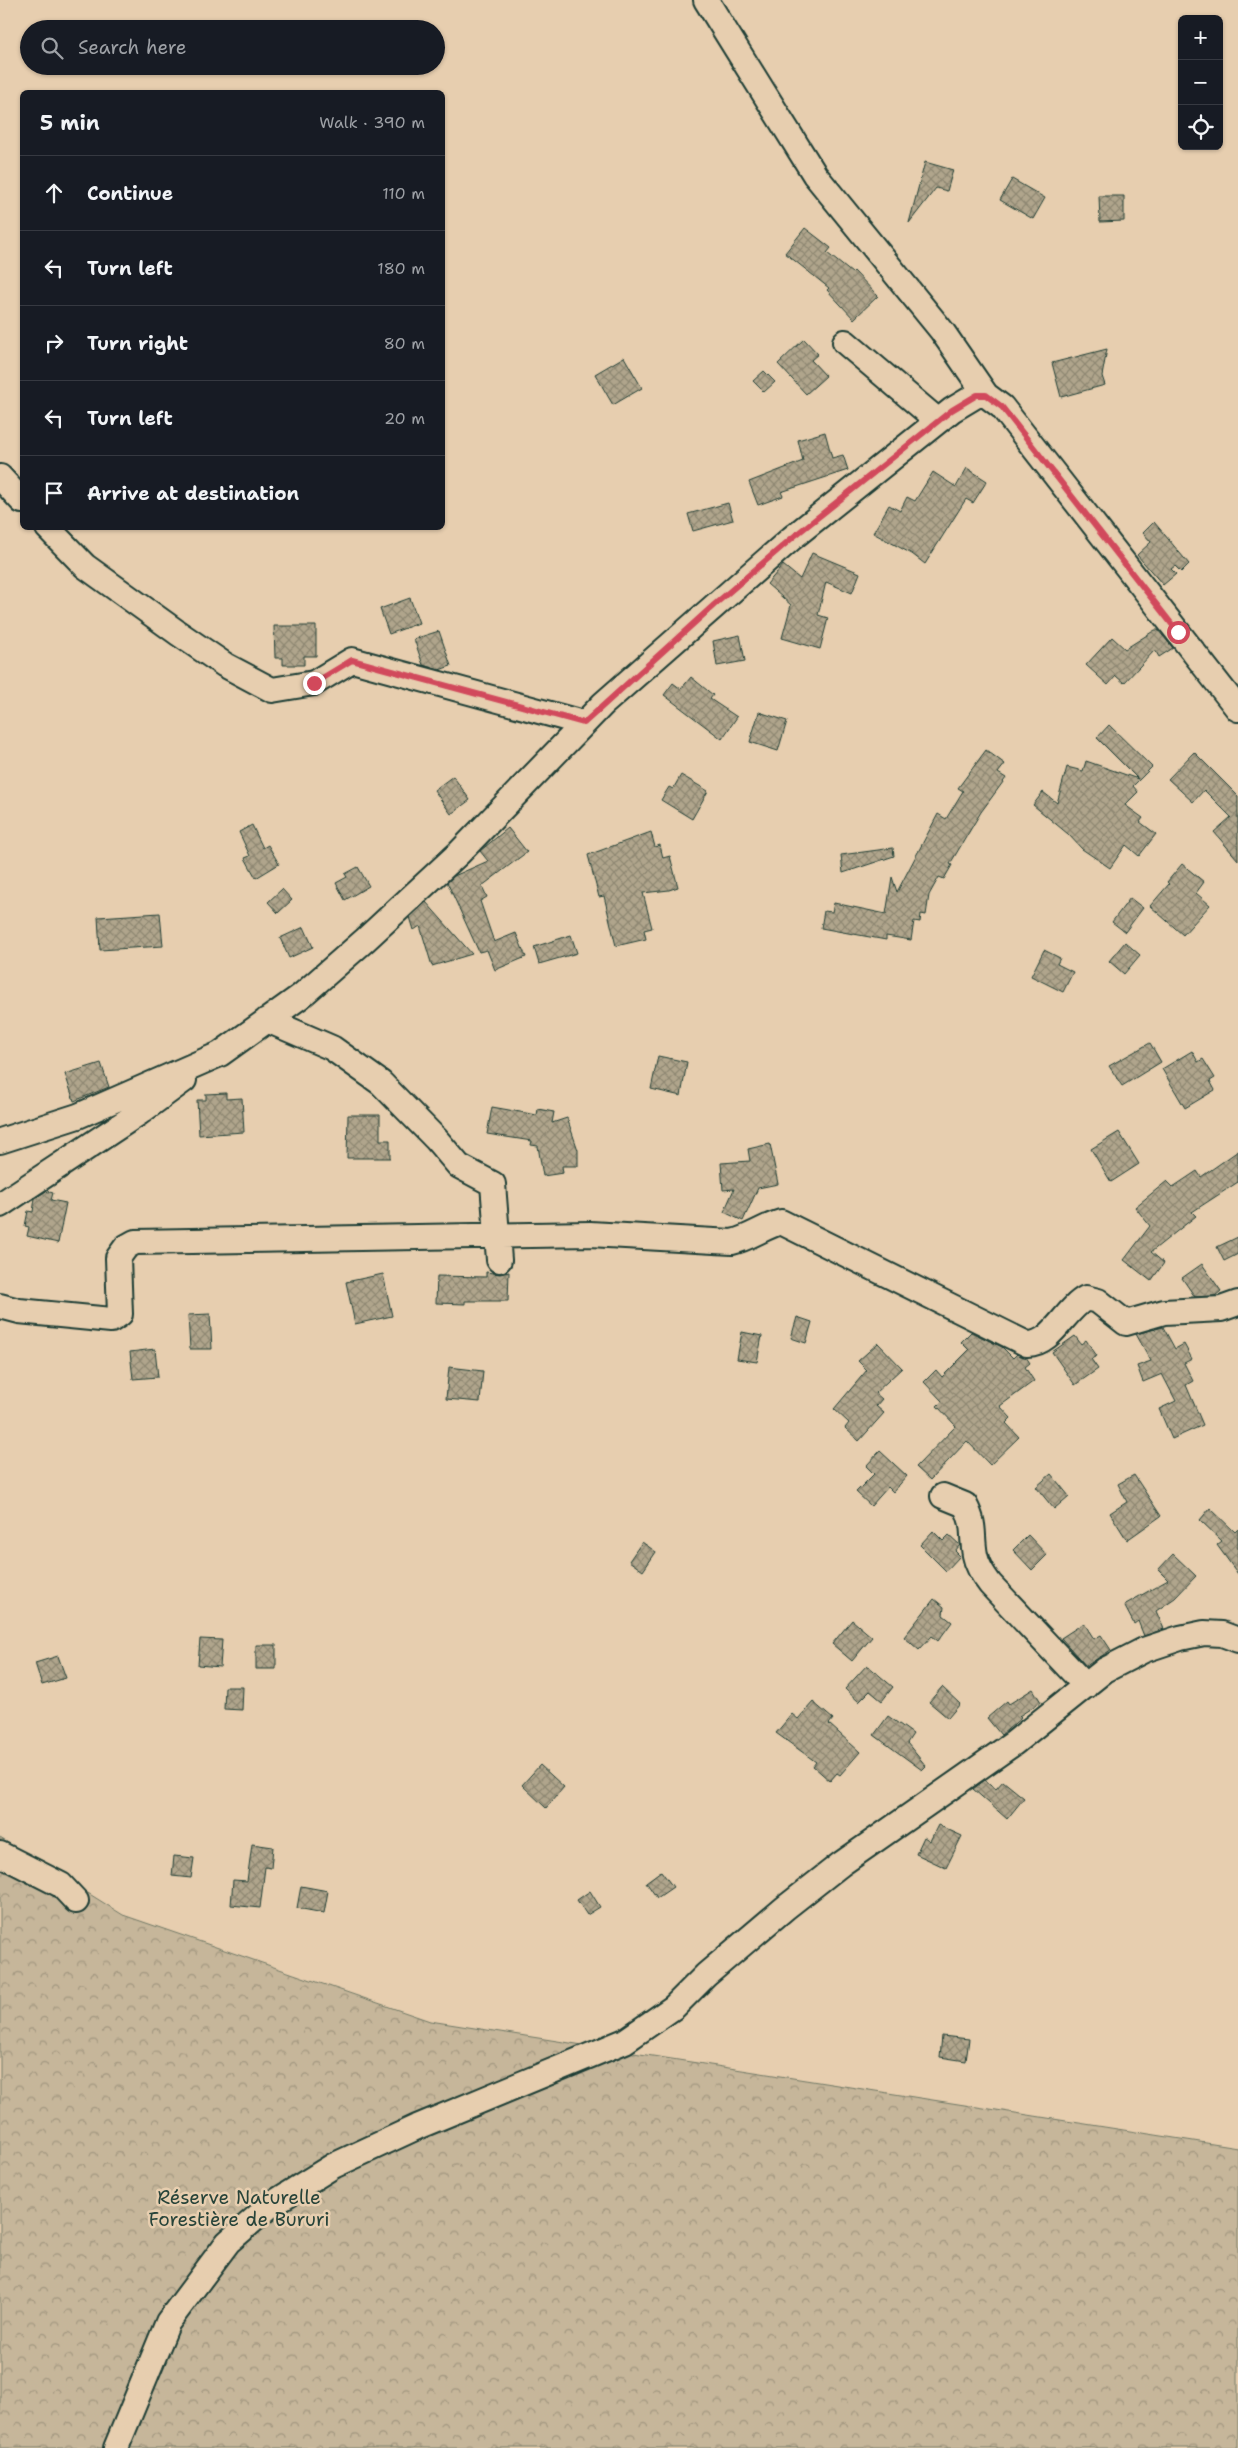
<!DOCTYPE html>
<meta charset="utf-8">
<style>
body{margin:0;font-family:"Shantell Sans",sans-serif;background:#242831;color:#f1f3f6}
.controls{position:absolute;right:15px;top:15px;display:grid;overflow:hidden;border-radius:8px;box-shadow:0 1px 4px #0004}
.controls button{width:45px;height:45px;display:grid;place-items:center;padding:0;border:0;border-bottom:1px solid #363941;background:#171b24;color:#f1f3f6;font:25px sans-serif}
.stop{position:absolute;width:15px;height:15px;margin:-11px;border:4px solid #d1495b;border-radius:50%;background:#fff}
.stop.end{background:#d1495b;border-color:#fff;box-shadow:0 1px 5px #0008}
.list{margin:0;padding:0;list-style:none}
h2{display:flex;justify-content:space-between;align-items:center;height:65px;margin:0;padding:0 20px;font-size:21px}
h2 small{font-size:16px;font-weight:400;color:#9ea1a6}
.list li{display:grid;grid-template-columns:32px 1fr auto;gap:15px;align-items:center;box-sizing:border-box;height:75px;padding:0 20px;border-top:1px solid #363941}
.list b{display:block;font-size:19px;white-space:nowrap}
.list em{font-size:16px;font-style:normal;color:#9ea1a6}
.icon{flex:none;width:28px;height:28px;fill:none;stroke:currentColor;stroke-width:2;stroke-linecap:round;stroke-linejoin:round}
.map{position:relative;flex:none;width:1238px;height:2448px;overflow:hidden}
.search{position:absolute;background:#171b24;box-shadow:0 1px 4px #0004;left:20px;top:20px;width:425px;height:55px;display:flex;align-items:center;gap:12px;box-sizing:border-box;padding:0 18px;border-radius:28px;color:#9ea1a6;font-size:19px}
.panel{position:absolute;background:#171b24;box-shadow:0 1px 4px #0004;left:20px;top:90px;width:425px;height:440px;border-radius:8px}
.map>svg:first-child{display:block}
.forest{fill:url(#forest-crowns);stroke:#727a67}
.building{fill:url(#building-cross-hatch);stroke:#1f3d34}
.lines{fill:none;stroke-linecap:round;stroke-linejoin:round}
.minor-casing{stroke:#1f3d34;stroke-width:28}
.minor{stroke:#e7ceaf;stroke-width:24}
.route{stroke:#d1495b;stroke-width:6}
.labels{text-anchor:middle;dominant-baseline:central;stroke-width:5;stroke-linejoin:round;paint-order:stroke}
.park-label{font-size:19px;fill:#274339;stroke:#e7ceaf}
</style>
<div class="map">
<svg width="1238" height="2448" viewBox="0 0 1238 2448">
<defs>
<pattern id="forest-crowns" width="20" height="18" patternUnits="userSpaceOnUse" patternTransform="scale(1.25)"><rect width="20" height="18" fill="#c6b69a"/><path d="M2 6a3 3 0 1 1 6 0M12 15a3 3 0 1 1 6 0" fill="none" stroke="#a0957e"/></pattern>
<pattern id="building-cross-hatch" width="8" height="8" patternUnits="userSpaceOnUse" patternTransform="scale(1.25)"><rect width="8" height="8" fill="#b0a58c"/><path d="M0 0l8 8M0 8l8-8" fill="none" stroke="#8f8873"/></pattern>
</defs>
<rect width="100%" height="100%" fill="#e7ceaf"/>
<filter id="ink" filterUnits="userSpaceOnUse"><feTurbulence type="fractalNoise" baseFrequency=".02" numOctaves="2"/><feDisplacementMap in="SourceGraphic" scale="10" xChannelSelector="R" yChannelSelector="G"/><feConvolveMatrix kernelMatrix="1 2 1 2 8 2 1 2 1" color-interpolation-filters="sRGB"/></filter>
<g filter="url(#ink)">
<!-- forest -->
<path class="forest" d="M0,1838L123,1915L430,2021L1238,2148V2448H0Z"/>
<!-- building -->
<path class="building" d="M925,162L953,170L947,191L936,188L909,223Z
M1012,179L1045,198L1033,219L1000,200Z
M1099,196H1124V221L1100,222Z
M805,228L831,248L827,253L852,273L854,271L878,296L854,319L827,290L829,288L785,253Z
M804,339L818,354L811,360L826,376L806,394L778,364Z
M1107,349L1102,376L1105,385L1061,397L1052,363Z
M624,357L642,388L613,405L595,374Z
M764,371L775,382L764,392L753,381Z
M825,432L832,458L843,455L848,470L781,492L783,496L758,505L749,482L803,461L798,440Z
M967,468L987,481L973,503L966,499L925,564L912,554L873,533L889,505L900,511L907,497L915,501L933,472L956,487Z
M728,503L733,520L693,531L688,514Z
M1154,522L1189,564L1181,572L1175,566L1171,569L1176,574L1163,585L1137,555L1151,542L1143,533Z
M812,553L860,573L852,593L826,582L818,615L828,618L820,649L782,638L791,605L767,584L783,565L800,579Z
M410,598L419,623L389,634L380,609Z
M274,626H316V656H304V665H283V658H275Z
M1155,630H1158L1173,648L1159,657L1155,650L1124,683L1116,676L1108,685L1086,665L1112,637L1125,649Z
M439,631L451,666L439,670L423,665L414,639Z
M740,635L745,661L717,666L713,641Z
M691,677L713,695L710,699L737,717L722,739L664,695L673,683L681,689Z
M759,712L787,721L778,751L750,742Z
M1109,725L1152,767L1133,786L1138,792L1125,805L1143,818L1140,822L1156,834L1139,856L1126,845L1110,868L1082,849L1068,834L1033,805L1043,792L1057,803L1067,767L1083,771L1086,761L1138,779L1097,738Z
M986,750L1005,764L998,773L1006,778L981,812L950,864L952,865L944,879L939,877L929,895L926,915L921,914L920,922L914,921L911,940L886,936V940L821,928L824,911L832,912L834,903L886,914L892,877L897,892L938,814L946,819L963,791L958,788Z
M1194,752L1238,796V860L1214,832L1231,817L1204,790L1193,802L1168,779Z
M681,775L708,791L692,819L661,800L669,787L673,789Z
M453,776L470,800L451,814L434,790Z
M252,825L263,848L268,845L279,864L256,878L245,858L250,856L239,832Z
M508,828L527,852L482,886L487,897L480,901L494,942L516,933L526,957L495,970L487,950L479,952L447,882L454,876L488,861L480,851Z
M651,832L655,847L660,845L663,858L670,856L678,887L669,890L643,893L652,928L644,930L646,939L616,946L604,896L599,897L588,855Z
M893,848L894,856L843,873L841,855Z
M1182,864L1204,882L1196,893L1210,905L1183,935L1150,906L1169,884L1167,882Z
M358,867L369,886L345,900L336,883L347,877L345,874Z
M282,889L292,900L278,913L268,902Z
M1130,898L1143,908L1125,932L1112,922Z
M426,902L472,954L432,966L420,926L414,930L410,917Z
M160,913L163,946L100,950L98,917Z
M304,927L313,947L289,958L280,938Z
M571,935L577,953L539,964L534,947Z
M1125,942L1140,955L1124,974L1109,961Z
M1044,950L1060,958L1057,964L1073,972L1063,992L1031,976Z
M1150,1043L1161,1062L1122,1086L1109,1066Z
M1192,1051L1198,1062L1203,1059L1215,1078L1210,1081L1215,1090L1185,1108L1162,1069Z
M658,1056L687,1062L681,1096L651,1089Z
M101,1063L109,1087L74,1101L65,1074Z
M226,1093V1099L242,1098L244,1132L199,1135L197,1100H206V1094Z
M492,1107L537,1115L538,1109L554,1112L552,1123L567,1118L578,1150V1166H562L563,1173L543,1176L538,1146L531,1145L532,1141L487,1134Z
M348,1115H380V1140H390V1158H347Z
M1119,1132L1139,1164L1111,1182L1091,1149Z
M770,1144L778,1184L758,1188L743,1221L724,1212L734,1189L723,1190L721,1163L750,1161L748,1149Z
M1238,1151V1182L1192,1212L1196,1216L1151,1252L1164,1263L1151,1281L1124,1260L1150,1226L1135,1207L1167,1181L1173,1187L1197,1171L1201,1177Z
M46,1191L53,1193L51,1200L66,1203L58,1243L27,1236L29,1227L25,1226L28,1211L33,1212L35,1198Z
M1238,1237V1254L1224,1261L1217,1247Z
M1202,1264L1221,1291L1215,1296L1195,1297L1182,1278Z
M486,1272L500,1274L509,1272L508,1301H465V1304L436,1303L437,1276L486,1277Z
M383,1274L392,1316L355,1324L346,1282Z
M210,1314L212,1349H190L188,1315Z
M797,1317L812,1322L806,1343L791,1338Z
M1163,1327L1175,1349L1184,1344L1192,1359L1184,1363L1193,1381L1186,1385L1203,1425L1172,1439L1159,1409L1176,1401L1162,1374L1143,1382L1137,1366L1151,1361L1136,1334Z
M742,1332L762,1336L757,1362L737,1359Z
M971,1332L1002,1347L1013,1358L1017,1354L1026,1357L1030,1363L1025,1367L1034,1381L1000,1406L1011,1418L1006,1423L1019,1437L990,1465L967,1441L930,1480L916,1467L956,1426L937,1406L942,1401L924,1382L936,1370L942,1377L969,1350L961,1342Z
M1075,1336L1081,1344L1086,1340L1097,1356L1091,1359L1098,1369L1075,1385L1052,1352Z
M878,1343L902,1368L875,1393L882,1399L876,1406L884,1413L859,1441L845,1428L849,1423L834,1409L867,1370L858,1361Z
M155,1349L158,1377L133,1379L130,1352Z
M449,1367L483,1371L480,1402L446,1399Z
M880,1451L907,1476L893,1492L888,1487L871,1506L856,1492L874,1474L866,1466Z
M1051,1474L1069,1496L1054,1509L1036,1487Z
M1134,1475L1161,1516L1127,1540L1110,1513L1127,1502L1118,1484Z
M1210,1508L1235,1532L1238,1529V1574L1217,1545L1222,1541L1200,1520Z
M933,1531L943,1541L949,1535L960,1545L955,1551L960,1556L946,1571L920,1545Z
M1028,1535L1047,1555L1032,1570L1013,1550Z
M642,1542L656,1552L643,1571L629,1561Z
M1173,1554L1196,1576L1175,1598L1156,1611L1164,1629L1144,1636L1138,1621L1134,1624L1124,1605L1168,1580L1158,1570Z
M934,1599L944,1607L943,1615L952,1622L938,1641L932,1636L919,1650L904,1637Z
M852,1620L872,1637L852,1661L832,1644Z
M1084,1623L1094,1639L1101,1635L1111,1650L1086,1666L1061,1638Z
M200,1639L222,1640L220,1667L198,1665Z
M256,1645H276V1669H256Z
M58,1656L66,1678L42,1685L35,1663Z
M867,1665L893,1687L882,1701L870,1691L859,1702L845,1689Z
M225,1687H243L242,1710L224,1709Z
M942,1687L960,1704L948,1718L929,1702Z
M1033,1689L1041,1702L1019,1716L1021,1718L1001,1735L987,1718L1007,1701L1009,1704Z
M813,1702L833,1719L829,1724L860,1752L840,1775L837,1773L830,1781L813,1766L816,1762L776,1733L792,1714L798,1719Z
M888,1716L913,1734L907,1743L926,1766L922,1770L874,1735Z
M540,1765L564,1787L546,1808L522,1785Z
M985,1780L996,1789L1003,1781L1024,1798L1007,1819L973,1789Z
M938,1825L962,1836L946,1868L916,1854L924,1837L930,1841Z
M252,1844L273,1847L271,1868L265,1867L260,1908L231,1905L233,1880L247,1881Z
M174,1856L194,1858L191,1878L172,1876Z
M661,1871L673,1887L657,1898L646,1882Z
M301,1886L328,1891L324,1913L297,1908Z
M590,1891L600,1907L587,1915L577,1900Z
M942,2036L969,2039L966,2061L940,2057Z"/>
<g class="lines">
<!-- minor casing -->
<g class="minor-casing">
<path id="minor" d="M706,0L815,175L942,331L986,395L1002,407L1238,709
M845,342L938,421
M0,477L22,501
M48,528L85,566L178,633L225,665L272,690L314,683L352,660L583,723
M267,1020L332,1048L381,1083L436,1139L459,1166L493,1184L499,1260
M0,1141L78,1116L220,1054L301,996L365,940L459,853L603,704L792,538L952,410L977,395H986
M0,1205L139,1113L184,1080
M0,1306L19,1311L111,1320L120,1314L118,1258L126,1247L135,1242L590,1234L732,1242C750,1238 763,1227 781,1222L1027,1344C1052,1345 1065,1309 1086,1298L1098,1301L1126,1323L1164,1312L1221,1309L1238,1303
M943,1496L965,1505C976,1526 971,1533 975,1555C977,1566 983,1575 990,1584L1086,1686
M0,1854L61,1885L76,1901
M116,2448L168,2322L228,2242L272,2204L333,2166L417,2127L625,2041L674,2007L706,1975L785,1908L841,1864L1014,1743L1105,1670L1144,1650L1180,1638L1204,1633L1222,1634L1238,1640"/>
</g>
<!-- minor -->
<use href="#minor" class="minor"/>
</g>
</g>
<g class="lines" filter="url(#ink)">
<!-- route -->
<path class="route" d="M314,683L352,660L584,723L714,605L792,538L952,410L977,395H986L1002,407L1178,632"/>
</g>
<g class="labels">
<!-- park labels -->
<g class="park-label">
<text x="239" y="2197">Réserve Naturelle<tspan x="239" dy="22">Forestière de Bururi</tspan></text>
</g>
</g>
</svg>
<div class="controls">
<button>+</button>
<button>−</button>
<button><svg class="icon" aria-label="locate" viewBox="0 0 24 24"><circle cx="12" cy="12" r="6"/><path d="M12 2v4M12 18v4M2 12h4M18 12h4"/></svg></button>
</div>
<div class="stop" style="left:1178px;top:632px"></div>
<div class="stop end" style="left:314px;top:683px"></div>
<div class="search"><svg class="icon" aria-label="search" viewBox="0 0 24 24"><circle cx="10" cy="10" r="6"/><path d="M15 15l6 6"/></svg>Search here</div>
<section class="panel">
<h2>5 min<small>Walk · 390 m</small></h2>
<ul class="list">
<li><svg class="icon" aria-label="ahead" viewBox="0 0 24 24"><path d="M12 20V5M6 11l6-6 6 6"/></svg><div><b>Continue</b></div><em>110 m</em></li>
<li><svg class="icon" aria-label="left" viewBox="0 0 24 24"><path d="M17 20v-9H6M10 6l-5 5 5 5"/></svg><div><b>Turn left</b></div><em>180 m</em></li>
<li><svg class="icon" aria-label="right" viewBox="0 0 24 24"><path d="M7 20v-9h11M14 6l5 5-5 5"/></svg><div><b>Turn right</b></div><em>80 m</em></li>
<li><svg class="icon" aria-label="left" viewBox="0 0 24 24"><path d="M17 20v-9H6M10 6l-5 5 5 5"/></svg><div><b>Turn left</b></div><em>20 m</em></li>
<li><svg class="icon" aria-label="arrive" viewBox="0 0 24 24"><path d="M6 21V4h12l-3 4 3 4H6"/></svg><div><b>Arrive at destination</b></div></li>
</ul>
</section>
</div>
